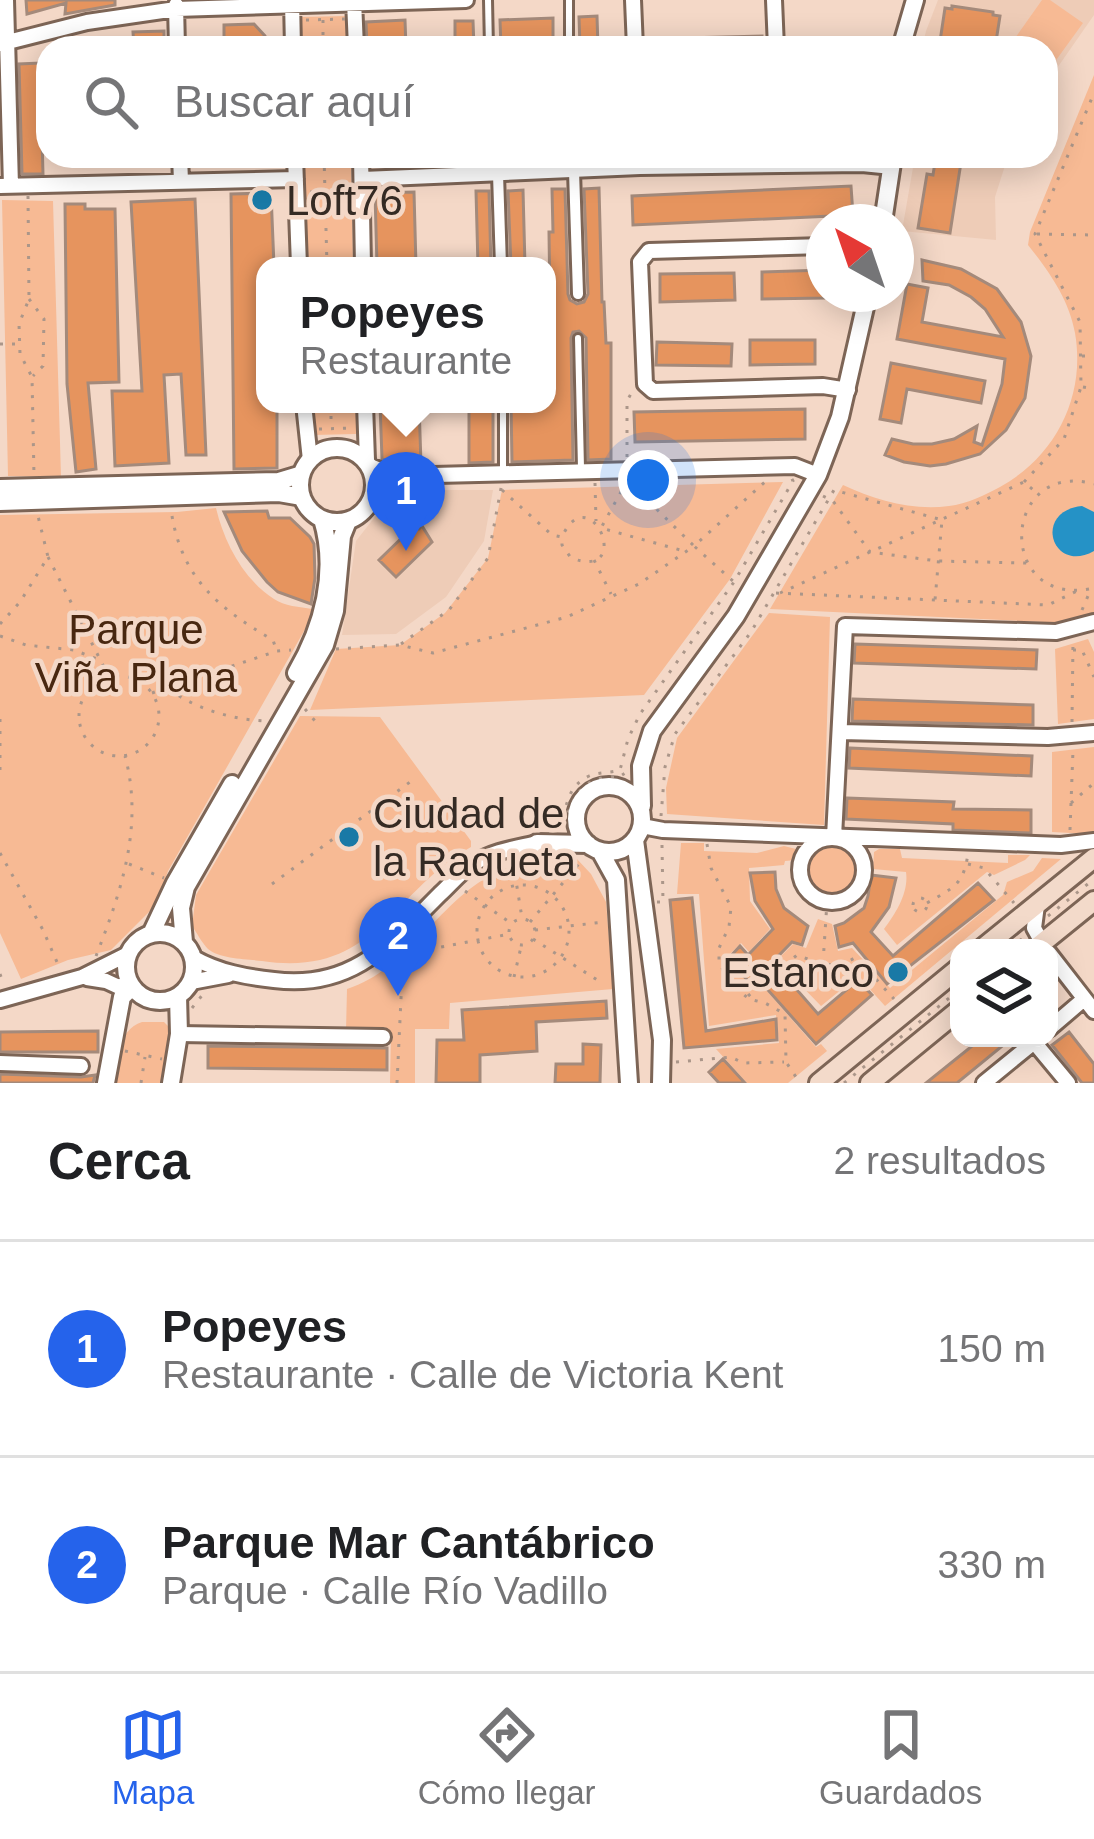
<!DOCTYPE html>
<html lang="es">
<meta charset="utf-8">
<style>
body{margin:0;font-family:Arial,sans-serif;background:#f6f6f6;color:#202124}
.controls{position:absolute;right:36px;bottom:36px;display:grid;overflow:hidden;border-radius:24px;box-shadow:0 6px 30px #0003}
.controls button{width:108px;height:108px;display:grid;place-items:center;padding:0;border:0;border-bottom:3px solid #e0e0e0;background:#fff;color:#202124;font:60px sans-serif}
.compass{position:absolute;left:806px;top:204px;width:108px;height:108px;border-radius:50%;background:#fff;box-shadow:0 6px 30px #0003;rotate:320deg}
.you{position:absolute;left:648px;top:480px;width:42px;height:42px;margin:-30px;border:9px solid #fff;border-radius:50%;background:#1a73e8;box-shadow:0 0 0 18px #1a73e833}
.badge{display:grid;place-items:center;width:78px;height:78px;border-radius:50%;background:#2563eb;color:#fff;font-size:39px;font-weight:700}
.pin{position:absolute;translate:-50% -99px;filter:drop-shadow(0 3px 6px #0008)}
.pin::after{content:'';position:absolute;top:63px;width:42px;height:36px;background:inherit;clip-path:polygon(0 0,100% 0,50% 100%)}
.popup{position:absolute;left:256px;top:257px;width:300px;height:156px;box-sizing:border-box;display:grid;place-content:center;border-radius:24px;background:#fff;filter:drop-shadow(0 3px 9px #0005);font-size:39px;white-space:nowrap;color:#757577}
.popup b{font-size:45px;color:#202124}
.popup::after{content:'';position:absolute;left:50%;top:100%;margin-left:-24px;border:24px solid transparent;border-top-color:#fff}
.list{margin:0;padding:0;list-style:none}
h2{display:flex;justify-content:space-between;align-items:center;height:156px;margin:0;padding:0 48px;font-size:51px}
h2 small{font-size:39px;font-weight:400;color:#757577}
.list li{display:grid;grid-template-columns:78px 1fr auto;gap:36px;align-items:center;box-sizing:border-box;height:216px;padding:0 48px;border-top:3px solid #e0e0e0}
.list b{display:block;font-size:45px;white-space:nowrap}
.list p{margin:0;font-size:39px;white-space:nowrap;color:#757577}
.list em{font-size:39px;font-style:normal;color:#757577}
.icon{flex:none;width:66px;height:66px;fill:none;stroke:currentColor;stroke-width:2;stroke-linecap:round;stroke-linejoin:round}
.map{position:relative;flex:none;width:1094px;height:1083px;overflow:hidden}
.search{position:absolute;background:#fff;box-shadow:0 6px 30px #0003;left:36px;right:36px;top:36px;height:132px;display:flex;align-items:center;gap:30px;box-sizing:border-box;padding:0 42px;border-radius:36px;color:#757577;font-size:45px}
.sheet{height:588px;background:#fff}
nav{display:flex;justify-content:space-around;align-items:center;box-sizing:border-box;height:168px;border-top:3px solid #e0e0e0;background:#fff;font-size:33px;color:#757577}
nav a{display:grid;justify-items:center;gap:6px}
nav .on{color:#2563eb}
.map>svg:first-child{display:block}
.built{fill:#eeccb7}
.green{fill:#f7ba94}
.water{fill:#2592c6}
.building{fill:#e6945e;stroke:#a48a7b;stroke-width:3}
.lines{fill:none;stroke-linecap:round;stroke-linejoin:round}
.service-casing{stroke:#7d6556;stroke-width:12}
.pedestrian-casing{stroke:#7d6556;stroke-width:16}
.minor-casing{stroke:#7d6556;stroke-width:20}
.tertiary-casing{stroke:#7d6556;stroke-width:22}
.secondary-casing{stroke:#7d6556;stroke-width:24}
.path{stroke:#ab9689;stroke-width:3;stroke-dasharray:3 9;stroke-linecap:butt}
.service{stroke:#fff;stroke-width:6}
.pedestrian{stroke:#fff;stroke-width:10}
.minor{stroke:#fff;stroke-width:14}
.tertiary{stroke:#fff;stroke-width:16}
.secondary{stroke:#f3daca;stroke-width:18}
.poi-dot{fill:#1979a6;stroke:#f4d8c7;stroke-width:4.5}
.labels{text-anchor:middle;dominant-baseline:central;stroke-width:9;stroke-linejoin:round;paint-order:stroke}
.poi-label{font-size:42px;fill:#352b24;stroke:#f4d8c7;text-anchor:start}
.park-label{font-size:42px;fill:#482710;stroke:#f4d8c7}
</style>
<div class="map">
<svg width="1094" height="1083" viewBox="0 0 1094 1083">
<rect width="100%" height="100%" fill="#f4d8c7"/>
<!-- built -->
<path class="built" d="M938,0H1094V15L1046,84V48H922L926,31Z
M915,156H1008L995,197L996,240L902,231Z
M396,490H493L484,541L446,597L396,634L342,635L356,541Z"/>
<!-- green -->
<path class="green" d="M1042,0H1050L1083,23L1046,74V48H1008Z
M348,16L349,48H300L299,17Z
M1094,75V613L1067,622H1044L770,609L843,485C875,500 912,511 949,506C967,504 985,495 1000,487C1056,456 1086,396 1075,333C1069,299 1048,270 1028,245L1030,232Z
M304,156H351L353,266H307Z
M2,200L53,201L61,477L8,476Z
M312,404H356V434L313,435Z
M783,482L730,579L644,695L310,710L336,649L400,645L445,613L488,558L502,490Z
M216,508C224,542 243,579 274,599C284,606 300,607 312,609L308,624L168,871L156,905L111,950L68,960L21,979L0,933V515L177,512Z
M769,613L830,617L824,825L667,814L666,788L677,738Z
M1088,639L1094,652V719L1058,724L1055,649Z
M300,716L380,717L471,841V847C390,893 375,978 262,961C246,959 220,959 208,949C202,943 197,933 192,926L196,895Z
M1094,747V831L1090,834L1052,832V752Z
M806 869a26 26 0 1 1 52 0a26 26 0 1 1-52 0Z
M681,843H704V851L757,853L784,846L796,849V860L785,861L784,865L749,868L750,901L770,929L749,952L741,943L727,957L751,986L793,944L806,948L818,919L832,924L838,951L852,948L890,988L1003,895L1007,882L1033,871L1042,858L1061,859L885,1006L858,976L821,1006L787,971L766,990L816,1047L821,1044L827,1051L788,1083H747L716,1049L779,1043L776,1015L709,1026L699,894H677Z
M879,849H900L902,858L1008,863V855H1030L1025,860L994,875L987,872L897,945L884,929C896,913 909,892 906,872L873,869L874,852Z
M576,858L591,874L606,902L613,989L450,1003L449,1029H415V1083H390L391,1031H346L347,989C409,969 436,904 493,874C518,860 548,860 576,858Z
M142,1022H164L170,1028L164,1083H115C118,1060 117,1030 142,1022Z"/>
<!-- water -->
<path class="water" d="M1082,506L1094,512V551C1052,575 1032,511 1082,506Z"/>
<!-- building -->
<path class="building" d="M26,0H115V5L65,14L66,3L27,14Z
M952,6L993,12V15L1000,16L995,48H939L945,8L952,9Z
M597,16L598,48H580L579,17Z
M553,18V48H501L500,20Z
M405,20L406,48H367L366,22Z
M455,21H473L474,48H455Z
M254,24L265,36L266,48H224V25Z
M164,31V48H134L133,32Z
M762,36V48H646V39Z
M40,63L43,174H22L19,64Z
M936,156H962L950,233L918,228L927,174L933,175Z
M851,186L853,215L633,225L632,196Z
M599,188L602,302H604L606,343H611V459L588,460L586,338L579,331L573,332L571,338L573,460L512,462L511,404H547V304H550L549,232H553L552,189H565L568,294L570,300L577,304L584,302L588,294L584,189Z
M523,190L525,266H511L508,191Z
M476,191H489L491,266H478Z
M414,192L416,266H377L375,193Z
M271,193L274,266H265V404H277V468L234,469L231,194Z
M195,199L206,455H186L181,374L164,375L169,463L115,466L112,391H142L131,202Z
M65,204H85V209H115L119,382L88,383L96,469L76,472L67,384Z
M922,260L961,269L997,289L1021,322L1031,356L1025,398L1006,430L980,454L946,464L930,466L904,462L885,455L892,439L913,444H932L954,439L977,426L974,442L982,445L1002,384L1005,359L897,339L907,284L928,288L922,322L1003,337L985,309L971,297L949,285L923,281Z
M824,270V298L762,299V272Z
M734,273L735,300L660,302V274Z
M750,340H815V364L750,365Z
M657,342L732,344L731,366L656,365Z
M891,363L985,381L981,403L907,389L901,423L880,419Z
M380,404H419L421,464L397,465L382,459Z
M469,404H493V462L469,463Z
M805,409V439L635,442L634,412Z
M267,511L269,518H290L310,537L314,544L315,578L311,604L278,592L267,582L242,551L224,512Z
M415,525L419,529L422,526L432,542L396,577L379,560Z
M855,644L1037,650L1036,669L854,663Z
M853,699L1033,705V725L852,721Z
M850,748L1032,756L1031,776L849,768Z
M847,798L954,802L953,809L1031,810V833L953,830V824L846,819Z
M775,872L776,889L784,908L808,926L802,945L792,942L751,984L728,959L740,946L748,955L773,929L755,901L750,873Z
M871,875L896,878L889,907L871,932L893,956L978,883L994,900L887,984L853,943L839,947L835,926L844,923L864,908L868,896Z
M692,898L706,1031L776,1019L777,1040L684,1048L670,900Z
M784,975L818,1014L858,980L872,995L816,1044L767,989Z
M606,1001L607,1018L536,1022L537,1051L480,1055V1083H436L437,1040H464L462,1010Z
M98,1031V1052H0V1032Z
M1069,1032L1094,1064V1083H1082L1052,1045Z
M982,1038H1012L957,1083H926Z
M583,1044L601,1045L600,1083H555L556,1064H583Z
M208,1046L387,1048V1070L208,1068Z
M723,1059L745,1083H719L709,1072Z
M0,1074L81,1077L95,1075L93,1083H0Z"/>
<g class="lines">
<!-- service casing -->
<g class="service-casing">
<path id="service" d="M488,0L489,48
M569,0V48
M578,338L581,468
M503,470V404"/>
</g>
<!-- pedestrian casing -->
<g class="pedestrian-casing">
<path id="pedestrian" d="M574,171L578,294
M498,174L501,266"/>
</g>
<!-- minor casing -->
<g class="minor-casing">
<path id="minor" d="M6,0L11,186
M292,0L293,48
M354,0L356,48
M633,0L635,48
M774,0L776,48
M176,5L177,48
M0,44L87,22L176,9L466,0
M180,156L181,181
M295,156L299,266
M361,156L363,266
M363,179L640,167L862,164L892,167
M0,186L296,179
M824,246L649,251L640,262L645,384L653,391L823,386L848,390
M304,404L310,460
M365,404L367,460
M370,466L395,476L374,489
M395,476L795,466L818,475
M841,732L1048,737L1094,733
M642,826L663,830L1061,845L1094,841
M834,837L845,626L1056,632L1094,622
M800 870a32 32 0 1 1 64 0a32 32 0 1 1-64 0Z
M1037,905L1034,928L1045,948
M1049,953L1094,1011
M194,958C219,972 246,977 274,980C352,990 390,944 440,894C451,884 462,870 475,863C493,851 516,848 537,843
M87,978L106,981L119,987L130,982
M191,982L228,975
M0,1000L82,977L128,954
M1049,1029L1084,999
M179,1034L383,1037
M1034,1042L1068,1083
M0,1063L81,1066
M984,1083L1039,1038"/>
</g>
<!-- tertiary casing -->
<g class="tertiary-casing">
<path id="tertiary" d="M901,48L915,0
M883,222L893,156
M300 485a37 37 0 1 1 74 0a37 37 0 1 1-74 0Z
M0,488L279,481L299,475
M0,502L279,493L302,497
M296,673C323,627 338,572 322,519
M576 819a33 33 0 1 1 66 0a33 33 0 1 1-66 0Z
M642,806L641,766L652,731L736,616L818,475L840,417L868,294
M635,840L662,1040L661,1083
M537,843L588,844
M600,851L616,880L629,1083
M126 967a34 34 0 1 1 68 0a34 34 0 1 1-68 0Z
M151,934L175,883L232,784
M184,942L181,908L186,887L325,645L335,611L342,536L348,521
M106,1083L122,997L132,987
M171,1083L179,1034L178,996"/>
</g>
<!-- secondary casing -->
<g class="secondary-casing">
<path id="secondary" d="M983,948L1094,858
M1036,948L1094,901
M819,1083L959,968
M870,1083L959,1010"/>
</g>
<!-- path -->
<path class="path" d="M306,20L345,19
M323,20V48
M324,156L327,266
M310,192L348,191
M28,196L29,299L19,324L20,354L32,377L34,476
M1037,234L1094,235
M29,299L44,319L43,366L33,376
M0,344H16
M1082,356H1093
M1083,387L1094,389
M331,404V427
M319,429L352,428
M627,457V401L633,390
M627,481L601,528L684,551
M1024,482L1064,439L1081,387L1080,322L1035,234L1094,93
M595,483L596,521
M631,484L694,546L767,480
M502,490L552,535L562,537V545L571,558C636,582 590,475 562,537
M823,496L833,501L870,552L937,561L1027,563
M172,516C183,580 220,609 273,640L276,649
M48,557L109,677
M594,560L611,594
M1089,589C995,605 1002,459 1094,484
M776,593L1048,605L1077,591
M780,593L1024,482L1038,494
M1082,610L1091,589
M0,624L20,602L48,557L38,516
M0,636L26,645L74,650L97,659
M401,644L449,610L488,558L502,483
M336,649L400,645L433,653L567,617L639,584L694,546L733,581
M1073,650H1082L1094,677
M79 716a40 40 0 1 1 80 0a40 40 0 1 1-80 0Z
M169,689C195,709 234,720 266,721
M152,693L277,651L291,650
M305,709L315,721
M0,719V775
M1072,722L1073,642
M1071,803L1094,783
M661,816L665,767L675,734L751,632L834,490L942,520L935,600
M552,829L565,821C573,799 581,780 607,777C625,775 612,781 627,772
M531,830V826C583,821 553,794 589,776C598,772 611,773 620,770L628,739L640,714L734,582L793,481L791,477
M1070,830L1073,750
M707,844L711,868L731,907L729,927L719,948V962L729,982L749,999L765,1003L785,1014L786,1062L800,1083
M0,853L43,930L60,969
M513,862L522,918
M129,864L164,878
M968,864L984,868L1014,903
M272,884L410,782
M477 931a46 46 0 1 1 92 0a46 46 0 1 1-92 0Z
M465,891L512,924
M913 905a7 7 0 1 1 14 0a7 7 0 1 1-14 0Z
M657,902H663L662,845
M927,903C953,888 964,885 968,853
M1048,916L1094,879
M509 932a13 13 0 1 1 26 0a13 13 0 1 1-26 0Z
M530,922L583,859
M535,930L604,922
M533,939L602,983
M1010,948L1023,938
M96,956C121,892 144,826 125,756
M394,956L510,934
M823,963L827,902
M0,974L4,985
M514,977L521,947
M748,996L797,955C818,963 835,971 856,957L894,999
M192,1008L204,993
M125,1051L162,1059
M676,1062L731,1057L743,1063L784,1062
M141,1083L145,1057
M397,1083L403,956
M844,1083L959,990"/>
<!-- service -->
<use href="#service" class="service"/>
<!-- pedestrian -->
<use href="#pedestrian" class="pedestrian"/>
<!-- minor -->
<use href="#minor" class="minor"/>
<!-- tertiary -->
<use href="#tertiary" class="tertiary"/>
<!-- secondary -->
<use href="#secondary" class="secondary"/>
</g>
<!-- markers -->
<g class="poi-dot">
<circle cx="262" cy="200" r="12"/>
<circle cx="349" cy="837" r="12"/>
<circle cx="898" cy="972" r="12"/>
</g>
<g class="labels">
<!-- poi labels -->
<g class="poi-label">
<text x="286" y="200">Loft76</text>
<text x="373" y="813">Ciudad de<tspan x="373" dy="48">la Raqueta</tspan></text>
<text x="874" y="972" text-anchor="end">Estanco</text>
</g>
<!-- park labels -->
<g class="park-label">
<text x="136" y="629">Parque<tspan x="136" dy="48">Viña Plana</tspan></text>
</g>
</g>
</svg>
<div class="controls">
<button><svg class="icon" aria-label="layers" viewBox="0 0 24 24"><path d="M12 4l9 5-9 5-9-5zM3 14l9 5 9-5"/></svg></button>
</div>
<svg class="compass" viewBox="-18 -18 36 36"><path d="M0-13l5 13h-10z" fill="#e53935"/><path d="M0 13l5-13h-10z" fill="#757577"/></svg>
<div class="you"></div>
<div class="pin badge" style="left:406px;top:551px">1</div>
<div class="popup"><b>Popeyes</b>Restaurante</div>
<div class="pin badge" style="left:398px;top:996px">2</div>
<div class="search"><svg class="icon" aria-label="search" viewBox="0 0 24 24"><circle cx="10" cy="10" r="6"/><path d="M15 15l6 6"/></svg>Buscar aquí</div>
</div>
<section class="sheet">
<h2>Cerca<small>2 resultados</small></h2>
<ul class="list">
<li><span class="badge">1</span><div><b>Popeyes</b><p>Restaurante · Calle de Victoria Kent</p></div><em>150 m</em></li>
<li><span class="badge">2</span><div><b>Parque Mar Cantábrico</b><p>Parque · Calle Río Vadillo</p></div><em>330 m</em></li>
</ul>
</section>
<nav>
<a class="on"><svg class="icon" aria-label="map" viewBox="0 0 24 24"><path d="M3 6l6-2 6 2 6-2v14l-6 2-6-2-6 2zM9 4v14M15 6v14"/></svg>Mapa</a>
<a><svg class="icon" aria-label="directions" viewBox="0 0 24 24"><path d="M12 3l9 9-9 9-9-9zM9 14v-3h6M13 9l2 2-2 2"/></svg>Cómo llegar</a>
<a><svg class="icon" aria-label="saved" viewBox="0 0 24 24"><path d="M7 4h10v16l-5-4-5 4z"/></svg>Guardados</a>
</nav>
